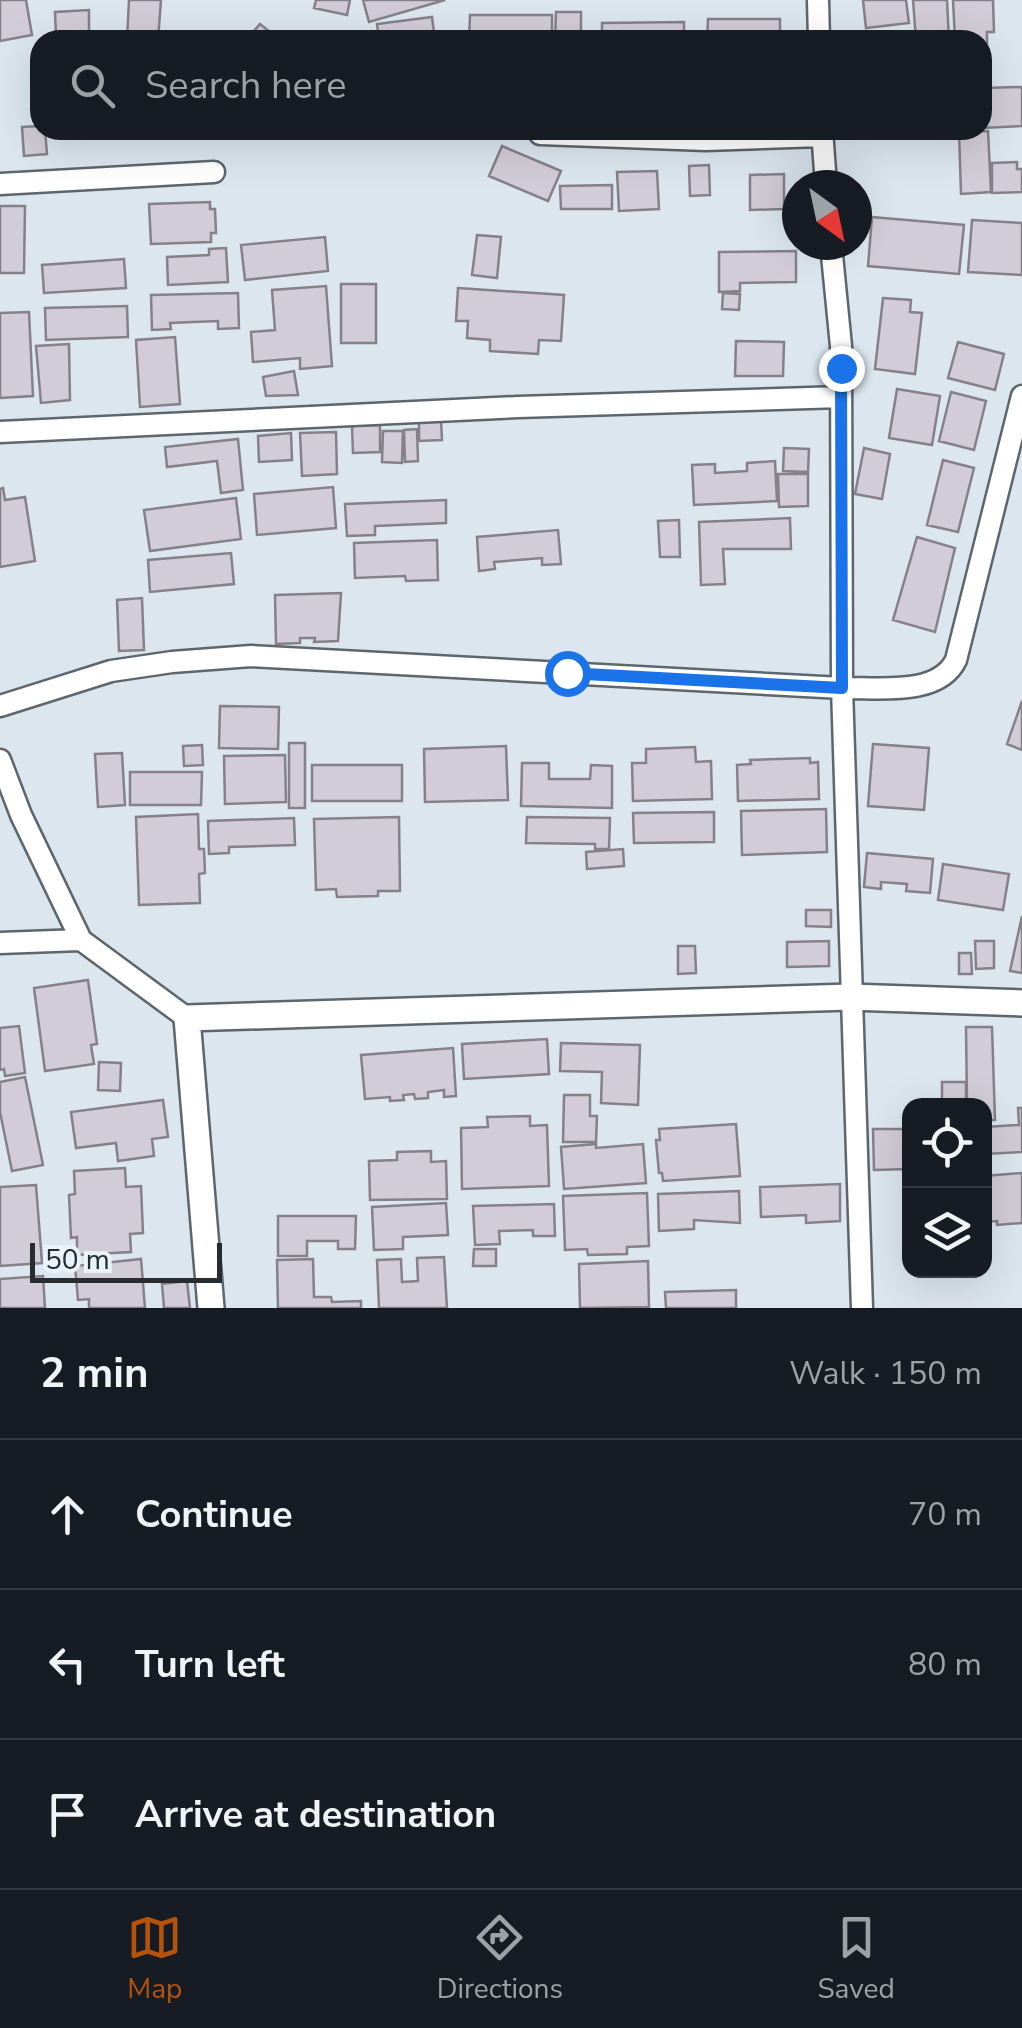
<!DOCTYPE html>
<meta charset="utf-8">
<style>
body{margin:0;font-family:"Nunito Sans",sans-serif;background:#242831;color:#f1f3f6}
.controls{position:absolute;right:30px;bottom:30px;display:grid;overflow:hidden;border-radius:20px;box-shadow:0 10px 40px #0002}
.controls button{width:90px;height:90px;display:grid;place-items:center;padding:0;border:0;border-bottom:2px solid #363941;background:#171b24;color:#f1f3f6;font:50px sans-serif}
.compass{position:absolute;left:782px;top:170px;width:90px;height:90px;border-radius:50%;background:#171b24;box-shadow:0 10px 40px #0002;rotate:147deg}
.scale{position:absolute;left:30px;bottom:25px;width:192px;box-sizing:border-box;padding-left:10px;border:5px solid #282c2f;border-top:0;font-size:28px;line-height:35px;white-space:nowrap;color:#282c2f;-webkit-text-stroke:8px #e9f3fc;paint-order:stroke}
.stop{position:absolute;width:30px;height:30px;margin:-22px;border:8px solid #1a73e8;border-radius:50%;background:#fff}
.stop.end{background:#1a73e8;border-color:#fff;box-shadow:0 2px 10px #0008}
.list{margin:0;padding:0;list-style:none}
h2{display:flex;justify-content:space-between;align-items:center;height:130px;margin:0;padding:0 40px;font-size:42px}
h2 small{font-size:32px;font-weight:400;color:#9ea1a6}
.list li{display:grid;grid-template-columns:65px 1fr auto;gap:30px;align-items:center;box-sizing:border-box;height:150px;padding:0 40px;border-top:2px solid #363941}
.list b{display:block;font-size:38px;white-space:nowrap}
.list em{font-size:32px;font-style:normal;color:#9ea1a6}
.icon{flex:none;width:55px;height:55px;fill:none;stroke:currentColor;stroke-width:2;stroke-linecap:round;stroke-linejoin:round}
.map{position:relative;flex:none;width:1022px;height:1308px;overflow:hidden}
.search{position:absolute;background:#171b24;box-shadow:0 10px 40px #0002;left:30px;right:30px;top:30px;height:110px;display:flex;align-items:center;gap:25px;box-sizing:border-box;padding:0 35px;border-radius:30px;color:#9ea1a6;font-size:38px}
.sheet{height:580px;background:#171b24}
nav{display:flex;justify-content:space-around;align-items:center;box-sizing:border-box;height:140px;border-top:2px solid #363941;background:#171b24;font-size:28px;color:#9ea1a6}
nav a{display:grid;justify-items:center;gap:5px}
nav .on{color:#b45309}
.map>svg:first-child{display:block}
.building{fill:#d1ccd7;stroke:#85808a;stroke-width:2.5}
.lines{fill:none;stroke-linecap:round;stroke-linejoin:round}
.minor-casing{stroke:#5d666d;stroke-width:25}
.tertiary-casing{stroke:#5d666d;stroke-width:30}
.minor{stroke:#fff;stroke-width:20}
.tertiary{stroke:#fff;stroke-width:25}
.route{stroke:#1a73e8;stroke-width:12}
</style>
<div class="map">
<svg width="1022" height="1308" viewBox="0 0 1022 1308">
<rect width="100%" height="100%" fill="#dce6ef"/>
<!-- building -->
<path class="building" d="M0,0H26L32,35L0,41Z
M129,0H161L158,40H127Z
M316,0H350L347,15L314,8Z
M363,0H445L369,22Z
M863,0H906L909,23L866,28Z
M913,0H947L949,40H916Z
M953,0H993L994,32H987V47H982V40H955Z
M89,10V35L56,36L55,12Z
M556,12H581V40H555Z
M470,15H552V40H469Z
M432,17L435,40H379L377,24Z
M708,19H780V40H707Z
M684,22V40H602V23Z
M260,24L280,40L248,38Z
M1022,87V126L982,128V88Z
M40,126V130H45L47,154L24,156L22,127Z
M988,131L991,192L961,194L959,132Z
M502,146L561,171L548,201L489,176Z
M1017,162V169H1022V192L992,193V163Z
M709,165L710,195L690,196L689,166Z
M657,171L659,209L619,211L617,172Z
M784,174V209L750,210V175Z
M612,185V209H561L560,186Z
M210,202V209H215L216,233H211V242L151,244L149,204Z
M0,206H25L24,273H0Z
M872,217L964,225L959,274L868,266Z
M972,220L1022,223V275L968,272Z
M477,235L501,237L497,278L472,275Z
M325,237L328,271L245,280L241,245Z
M226,248L228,282L168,285L167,257L209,255V249Z
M796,251V282L740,283V291L719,292V252Z
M124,259L126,288L44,293L42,265Z
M341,284H376V343H341Z
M326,286L332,366L300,369V358L253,362L251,332L275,330L272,290Z
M458,288L564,295L561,341L539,340L538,354L490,351V340L467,338L468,321H456Z
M238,293L239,328L218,329V321L170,323L171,329L152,330L151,295Z
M723,293L740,294L739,310L722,309Z
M883,298L911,300L910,312L922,313L915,374L875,369Z
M127,306L128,337L46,340L45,308Z
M29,312L33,396L0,398V313Z
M175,337L180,404L140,407L136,340Z
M736,341L784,342L783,376H735Z
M958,342L1004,354L995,390L948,378Z
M69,344L70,400L41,403L36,346Z
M294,371L298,395L266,396L263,377Z
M897,389L940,396L932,445L889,438Z
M951,392L986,401L974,450L939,441Z
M419,420H441L442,440L419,441Z
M380,425V452L353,453L352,426Z
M417,429L418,461L405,462L404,430Z
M383,431H403L402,463L382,462Z
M336,432L337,474L302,476L300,433Z
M291,433L292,460L259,462L258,436Z
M238,439L243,490L221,493L217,461L167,467L165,447Z
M784,448L809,449L808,472L783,471Z
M864,448L890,454L882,499L855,494Z
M943,460L974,468L958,532L927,525Z
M775,461L777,501L694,505L692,465L715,464V473L747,471V463Z
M778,474H808V506L779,507Z
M333,487L336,528L257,535L254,494Z
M3,488L5,500L25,497L35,561L0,567V489Z
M236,498L241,539L150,551L144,510Z
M446,500V523L375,526V535L347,536L345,504Z
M790,518L791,549H723L725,584L701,585L699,522Z
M679,520L680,557H660L658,521Z
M558,530L561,564L542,565V558L494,562L495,569L479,571L477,537Z
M917,537L955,548L935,632L893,620Z
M437,540L438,580L406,581L405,576L355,578L354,543Z
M231,553L234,584L150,592L148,560Z
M341,593L338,641L314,642L315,638H300V643L276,644L275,595Z
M142,598L144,650L119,651L117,600Z
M1022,701V750L1007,744Z
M220,706L279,707L278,749L219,748Z
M289,743H305V808H289Z
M873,744L929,748L924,810L868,806Z
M202,745L203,765L184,766L183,746Z
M506,746L508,800L425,802L424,749Z
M695,747L696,762L711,761L712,799L633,801L632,763H646V749Z
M122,753L125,805L98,807L95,754Z
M285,755L286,802L225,804L224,756Z
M810,758V763L818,762L819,799L738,801L737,765L751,764L750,760Z
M522,763H549V779H590L591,765L612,766V808L521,806Z
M312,765H402V801H312Z
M130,772H202L201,805H130Z
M826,809L827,852L742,855L741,811Z
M714,812V842L634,843L633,813Z
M198,814L199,849H204L205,873L199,874L200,903L139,905L136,817Z
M399,817L400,891H378V896L337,897L336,889L316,890L314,819Z
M527,817L610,818L609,849H595V844L526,843Z
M294,818L295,845L229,847V853L209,854L208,821Z
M623,849L624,866L587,869L586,852Z
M867,853L933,859L930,893L906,891L907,884L881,882V889L864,887Z
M943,864L1009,874L1003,910L938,900Z
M806,910H831V927L806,926Z
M1022,916V973L1010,971Z
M829,941V966L787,967V942Z
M975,941H994V968L976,969Z
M678,946H695L696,973L678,974Z
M959,953H971L972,974H959Z
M88,980L97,1044L91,1045L94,1064L45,1071L34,988Z
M19,1026L25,1073L5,1076L4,1069L0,1070V1028Z
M966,1027H992L995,1120H984V1106H967Z
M547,1039L549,1074L464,1079L462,1044Z
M561,1043L640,1045L638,1105L601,1103L602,1072L560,1071Z
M453,1048L456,1096L444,1097V1090L428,1092V1098L415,1099L414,1094L403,1095L404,1100L390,1101V1097L365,1099L361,1055Z
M99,1062L121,1063L120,1091L98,1090Z
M25,1077L43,1165L12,1171L0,1112V1082Z
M942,1082H966V1106H942Z
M564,1095H590V1116H597L596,1142H563Z
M163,1100L168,1137L152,1139L154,1156L118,1161L116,1143L76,1148L71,1112Z
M1018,1108H1022V1152L984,1154V1127L1019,1125Z
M530,1116V1126L547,1125L549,1186L462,1189L461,1128L488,1127L487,1117Z
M736,1124L740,1176L663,1181L662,1173H659L656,1140H660L659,1129Z
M873,1129H910V1169L874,1170Z
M596,1144V1148L643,1144L646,1183L564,1189L561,1147Z
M431,1151V1162L446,1161L447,1199L370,1200L369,1161L397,1160V1152Z
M125,1168L126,1187L141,1186L143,1233L130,1234L131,1252L77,1255V1237L71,1238L69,1195L75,1194L74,1171Z
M1022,1173V1223L997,1225V1221L984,1222V1176Z
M840,1184V1221L806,1223V1215L761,1217L760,1187Z
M36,1185L42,1263L0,1266V1187Z
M739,1191L740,1223L694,1220V1229L659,1231L658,1194Z
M647,1193L649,1246L627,1247V1254L588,1255L587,1249L565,1250L563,1196Z
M446,1203L448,1235L403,1237V1249L374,1250L372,1207Z
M554,1204L555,1236H533V1230L499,1231L500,1244L475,1245L473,1206Z
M278,1216H356L355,1249H338V1241H307V1256H278Z
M474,1249H496V1266H473Z
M444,1257L447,1308H379L377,1260L401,1259L402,1282L418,1281L417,1258Z
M141,1259L145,1308H89V1299L78,1300L75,1266Z
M313,1259L314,1297H331L332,1302L361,1301V1308H278L277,1260Z
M648,1261L649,1307L580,1308L579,1264Z
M43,1276L45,1308H0V1279Z
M187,1281L190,1308H164L162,1284Z
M736,1290V1308H666L665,1292Z"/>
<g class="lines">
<!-- minor casing -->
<g class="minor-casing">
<path id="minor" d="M818,0L819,40
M822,130L826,185
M540,134L706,140L822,136
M0,184L214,172
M831,245L841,346L842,688L862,1308
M0,432L518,407L841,397
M0,706L111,671L172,662L251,656L842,688C877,687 938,697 956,660L1022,396
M0,760L21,815L81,940L187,1018
M0,943L81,940"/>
</g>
<!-- tertiary casing -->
<g class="tertiary-casing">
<path id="tertiary" d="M211,1308L187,1018L850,997L1022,1003"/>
</g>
<!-- minor -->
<use href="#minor" class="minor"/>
<!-- tertiary -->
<use href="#tertiary" class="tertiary"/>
</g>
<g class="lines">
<!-- route -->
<path class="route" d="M567,673L842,688L841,368"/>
</g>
</svg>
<div class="controls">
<button><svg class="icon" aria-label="locate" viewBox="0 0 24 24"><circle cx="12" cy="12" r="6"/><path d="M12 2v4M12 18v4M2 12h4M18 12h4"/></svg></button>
<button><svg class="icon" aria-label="layers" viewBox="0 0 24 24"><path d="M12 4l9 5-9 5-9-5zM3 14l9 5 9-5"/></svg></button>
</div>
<svg class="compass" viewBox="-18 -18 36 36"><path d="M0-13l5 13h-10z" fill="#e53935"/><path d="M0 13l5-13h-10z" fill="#9ea1a6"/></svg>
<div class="scale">50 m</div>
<div class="stop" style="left:567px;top:673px"></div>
<div class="stop end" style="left:841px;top:368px"></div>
<div class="search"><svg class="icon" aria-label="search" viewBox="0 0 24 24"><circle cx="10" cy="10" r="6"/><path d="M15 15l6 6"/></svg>Search here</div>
</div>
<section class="sheet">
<h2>2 min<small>Walk · 150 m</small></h2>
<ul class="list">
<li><svg class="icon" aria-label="ahead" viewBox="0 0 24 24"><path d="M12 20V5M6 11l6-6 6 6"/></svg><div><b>Continue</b></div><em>70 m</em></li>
<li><svg class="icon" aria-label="left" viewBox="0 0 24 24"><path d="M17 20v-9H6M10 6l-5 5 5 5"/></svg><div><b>Turn left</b></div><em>80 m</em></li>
<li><svg class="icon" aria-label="arrive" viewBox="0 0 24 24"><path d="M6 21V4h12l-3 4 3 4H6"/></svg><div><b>Arrive at destination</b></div></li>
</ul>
</section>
<nav>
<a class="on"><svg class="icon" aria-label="map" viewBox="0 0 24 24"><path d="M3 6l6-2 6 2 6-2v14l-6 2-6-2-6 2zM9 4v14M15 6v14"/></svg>Map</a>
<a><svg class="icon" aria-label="directions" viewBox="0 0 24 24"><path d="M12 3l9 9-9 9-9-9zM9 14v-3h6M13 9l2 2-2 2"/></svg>Directions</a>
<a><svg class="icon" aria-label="saved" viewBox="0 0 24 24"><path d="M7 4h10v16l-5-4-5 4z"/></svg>Saved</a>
</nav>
